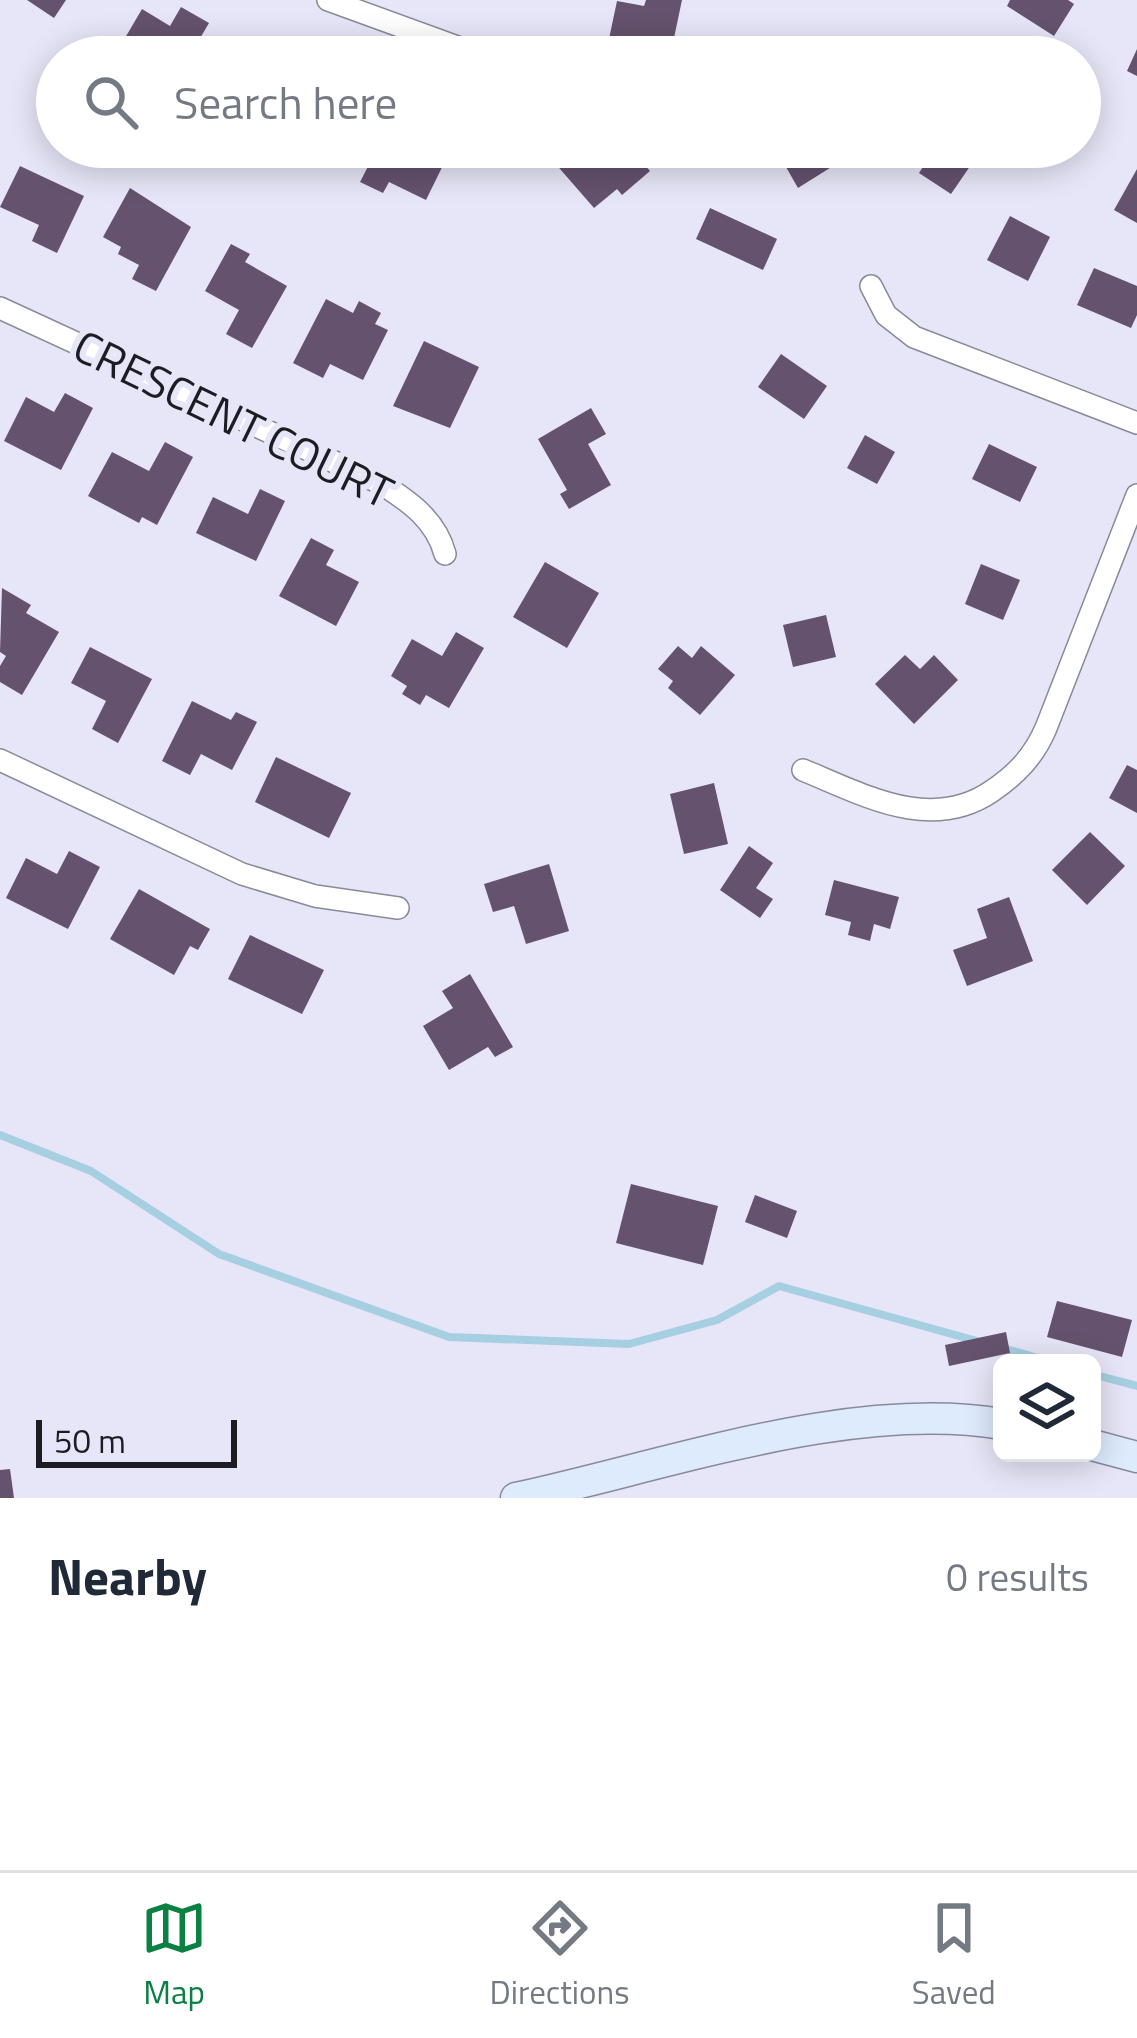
<!DOCTYPE html>
<style>
body{margin:0;font-family:"Titillium Web",sans-serif;background:#f6f6f7;color:#1f2937}
.controls{position:absolute;right:36px;bottom:36px;display:grid;overflow:hidden;border-radius:18px;box-shadow:0 6px 30px #0003}
.controls button{width:108px;height:108px;display:grid;place-items:center;padding:0;border:0;border-bottom:3px solid #e0e1e3;background:#fff;color:#1f2937;font:60px sans-serif}
.scale{position:absolute;left:36px;bottom:30px;width:201px;box-sizing:border-box;padding-left:12px;border:6px solid #1c1c22;border-top:0;font-size:33px;line-height:42px;white-space:nowrap;color:#1c1c22;-webkit-text-stroke:9px #e6e6f8;paint-order:stroke}
.list{margin:0;padding:0;list-style:none}
h2{display:flex;justify-content:space-between;align-items:center;height:156px;margin:0;padding:0 48px;font-size:51px}
h2 small{font-size:39px;font-weight:400;color:#747a83}
.icon{flex:none;width:66px;height:66px;fill:none;stroke:currentColor;stroke-width:2;stroke-linecap:round;stroke-linejoin:round}
.map{position:relative;flex:none;width:1137px;height:1498px;overflow:hidden}
.search{position:absolute;background:#fff;box-shadow:0 6px 30px #0003;left:36px;right:36px;top:36px;height:132px;display:flex;align-items:center;gap:30px;box-sizing:border-box;padding:0 42px;border-radius:66px;color:#747a83;font-size:45px}
.sheet{height:372px;background:#fff}
nav{display:flex;justify-content:space-around;align-items:center;box-sizing:border-box;height:168px;border-top:3px solid #e0e1e3;background:#fff;font-size:33px;color:#747a83}
nav a{display:grid;justify-items:center;gap:6px}
nav .on{color:#0b8043}
.map>svg:first-child{display:block}
.lines{fill:none;stroke-linecap:round;stroke-linejoin:round}
.stream{stroke:#a6cfe1;stroke-width:8}
.building{fill:#65526e}
.street-casing{stroke:#898a99;stroke-width:24}
.secondary-casing{stroke:#898a99;stroke-width:33}
.street{stroke:#fff;stroke-width:21}
.secondary{stroke:#deebfd;stroke-width:30}
.labels{text-anchor:middle;dominant-baseline:central;stroke-width:12;stroke-linejoin:round;paint-order:stroke}
.street-label{font-size:45px;fill:#1c1c22;stroke:#e6e6f8}
</style>
<div class="map">
<svg width="1137" height="1498" viewBox="0 0 1137 1498">
<rect width="100%" height="100%" fill="#e6e6f8"/>
<g class="lines">
<!-- stream -->
<path class="stream" d="M0,1135L91,1171L219,1254L449,1337L629,1344L717,1320L779,1286L977,1341
M1003,1348L1055,1363
M1092,1374L1137,1386"/>
</g>
<!-- building -->
<path class="building" d="M27,0H66L54,18Z
M646,0H682L670,57L606,53L617,1L644,6Z
M1010,0H1068L1074,4L1054,36L1007,6Z
M181,7L209,23L189,57H129L118,50L142,9L170,26Z
M1137,49V76L1127,71Z
M378,147L415,150L452,147L426,200L389,182L383,193L360,182Z
M556,147H581L587,154L595,147H630L650,171L622,195L617,189L594,208L547,154Z
M794,147H832L841,161L798,188L786,167L801,158Z
M936,147H957L975,159L951,194L919,173Z
M20,166L84,196L57,253L32,241L39,225L0,207Z
M1137,169V223L1114,210Z
M130,188L191,227L156,291L132,279L139,265L118,254L121,247L103,237Z
M710,208L777,239L763,270L696,239Z
M1010,216L1050,237L1028,281L987,260Z
M231,244L250,254L245,262L287,286L252,348L226,334L239,310L205,291Z
M1094,268L1137,286V315L1131,328L1077,305Z
M326,299L353,313L359,301L381,313L375,324L388,330L363,380L330,364L323,378L293,363Z
M424,341L479,367L450,428L393,406Z
M781,354L827,386L804,419L758,387Z
M65,393L93,408L61,470L4,441L26,397L54,412Z
M591,408L606,434L588,444L611,485L569,509L560,494L567,490L538,439Z
M865,435L895,452L877,484L847,468Z
M165,442L193,457L157,525L142,517L139,523L88,496L112,452L149,471Z
M989,444L1037,467L1020,502L972,479Z
M260,489L285,501L256,561L196,533L213,497L248,514Z
M311,538L334,550L326,565L359,582L336,626L279,596Z
M545,562L599,593L567,648L513,617Z
M981,564L1020,580L1003,620L965,604Z
M2,588L31,605L26,613L59,632L22,695L0,682V666L6,656L0,652Z
M826,615L836,657L793,667L783,625Z
M456,632L484,648L449,708L426,695L420,705L402,694L407,686L391,676L412,639L442,656Z
M678,646L692,658L701,646L735,675L700,715L668,688L673,681L658,669Z
M90,647L152,679L118,743L92,729L106,701L71,683Z
M905,655L920,669L934,655L958,680L914,724L875,684Z
M192,701L231,720L236,712L257,722L232,770L201,754L190,775L162,761Z
M276,757L351,793L329,838L255,802Z
M1127,765L1137,770V813L1109,798Z
M714,783L728,844L684,854L670,794Z
M1090,832L1125,866L1087,905L1052,870Z
M749,846L773,863L756,888L773,899L760,918L720,890Z
M69,851L100,867L68,929L6,898L26,858L57,874Z
M549,864L569,931L526,944L514,906L493,912L484,884Z
M834,880L899,897L890,929L874,924L870,941L848,935L851,922L825,915Z
M139,889L210,929L198,950L190,946L174,975L110,939Z
M1009,897L1033,961L967,986L953,950L987,938L977,909Z
M250,935L324,970L302,1014L228,979Z
M470,974L513,1047L495,1057L488,1047L449,1070L423,1026L453,1008L442,991Z
M631,1184L718,1206L703,1265L616,1243Z
M755,1195L797,1211L787,1238L745,1222Z
M1057,1301L1132,1320L1122,1357L1047,1337Z
M1006,1332L1010,1353L949,1366L945,1345Z
M10,1469L14,1498H0V1470Z"/>
<g class="lines">
<!-- street casing -->
<g class="street-casing">
<path id="street" d="M328,0L485,57
M871,286L886,315L914,337L1137,423
M0,308L380,483C409,501 436,520 445,554
M0,760L242,874L315,896L398,908
M803,770C864,795 931,833 992,791C1017,774 1034,756 1046,728L1137,495"/>
</g>
<!-- secondary casing -->
<g class="secondary-casing">
<path id="secondary" d="M1092,1445L1137,1457
M516,1498C665,1466 850,1399 1002,1424"/>
</g>
<!-- street -->
<use href="#street" class="street"/>
<!-- secondary -->
<use href="#secondary" class="secondary"/>
</g>
<g class="labels">
<!-- street labels -->
<g class="street-label">
<text transform="translate(234 418) rotate(26)">CRESCENT COURT</text>
</g>
</g>
</svg>
<div class="controls">
<button><svg class="icon" aria-label="layers" viewBox="0 0 24 24"><path d="M12 4l9 5-9 5-9-5zM3 14l9 5 9-5"/></svg></button>
</div>
<div class="scale">50 m</div>
<div class="search"><svg class="icon" aria-label="search" viewBox="0 0 24 24"><circle cx="10" cy="10" r="6"/><path d="M15 15l6 6"/></svg>Search here</div>
</div>
<section class="sheet">
<h2>Nearby<small>0 results</small></h2>
<ul class="list">
</ul>
</section>
<nav>
<a class="on"><svg class="icon" aria-label="map" viewBox="0 0 24 24"><path d="M3 6l6-2 6 2 6-2v14l-6 2-6-2-6 2zM9 4v14M15 6v14"/></svg>Map</a>
<a><svg class="icon" aria-label="directions" viewBox="0 0 24 24"><path d="M12 3l9 9-9 9-9-9zM9 14v-3h6M13 9l2 2-2 2"/></svg>Directions</a>
<a><svg class="icon" aria-label="saved" viewBox="0 0 24 24"><path d="M7 4h10v16l-5-4-5 4z"/></svg>Saved</a>
</nav>
